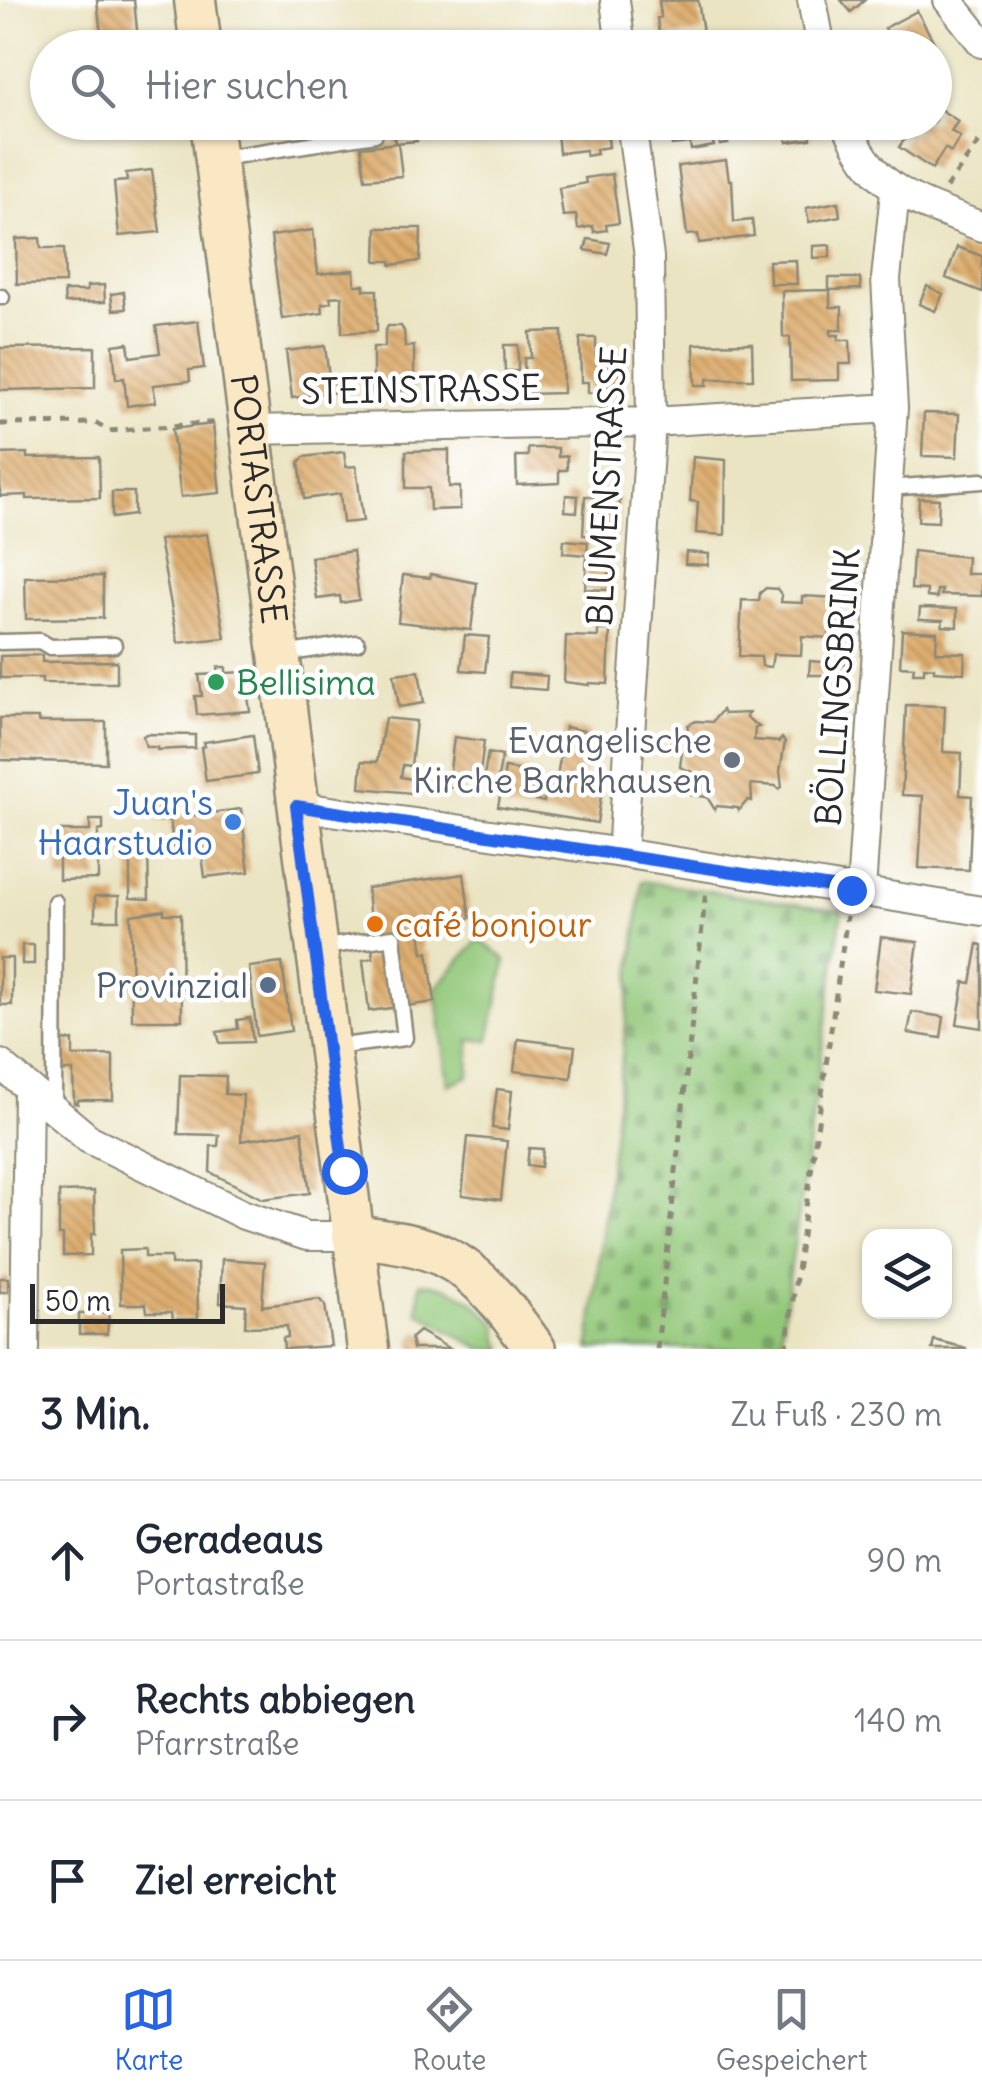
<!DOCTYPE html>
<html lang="de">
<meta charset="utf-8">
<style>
body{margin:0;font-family:Delius,sans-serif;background:#f6f6f7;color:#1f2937}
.controls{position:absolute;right:30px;bottom:30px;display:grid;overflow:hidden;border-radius:20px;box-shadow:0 2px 8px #0004}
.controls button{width:90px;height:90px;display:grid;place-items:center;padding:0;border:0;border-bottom:2px solid #e0e1e3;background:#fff;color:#1f2937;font:50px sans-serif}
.scale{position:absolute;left:30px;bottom:25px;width:195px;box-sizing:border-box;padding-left:10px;border:5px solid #2b2b2b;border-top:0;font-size:28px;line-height:35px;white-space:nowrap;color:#2b2b2b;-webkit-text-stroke:8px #fff;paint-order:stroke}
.stop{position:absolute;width:30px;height:30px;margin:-22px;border:8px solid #2563eb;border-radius:50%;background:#fff}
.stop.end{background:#2563eb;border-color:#fff;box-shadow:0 2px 10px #0008}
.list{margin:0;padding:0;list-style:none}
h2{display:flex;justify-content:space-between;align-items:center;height:130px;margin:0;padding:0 40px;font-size:42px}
h2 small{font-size:32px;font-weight:400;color:#747a83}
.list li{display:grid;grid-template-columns:65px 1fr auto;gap:30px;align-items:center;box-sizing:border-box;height:160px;padding:0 40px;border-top:2px solid #e0e1e3}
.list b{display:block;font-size:38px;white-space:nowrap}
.list p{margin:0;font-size:32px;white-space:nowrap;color:#747a83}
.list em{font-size:32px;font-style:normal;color:#747a83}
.icon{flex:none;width:55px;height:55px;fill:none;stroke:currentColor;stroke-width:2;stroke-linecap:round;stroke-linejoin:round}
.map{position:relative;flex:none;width:982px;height:1349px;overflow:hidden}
.search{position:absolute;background:#fff;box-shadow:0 2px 8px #0004;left:30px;right:30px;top:30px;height:110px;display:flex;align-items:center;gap:25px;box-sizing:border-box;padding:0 35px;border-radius:55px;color:#747a83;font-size:38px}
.sheet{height:610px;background:#fff}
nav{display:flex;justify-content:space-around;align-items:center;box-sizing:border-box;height:140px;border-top:2px solid #e0e1e3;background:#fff;font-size:28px;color:#747a83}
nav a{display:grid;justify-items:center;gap:5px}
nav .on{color:#2563eb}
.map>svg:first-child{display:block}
.green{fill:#92c778;stroke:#5e7952;stroke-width:2.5}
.cemetery{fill:url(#cemetery-stones);stroke:#5e7952;stroke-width:2.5}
.building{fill:url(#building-back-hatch)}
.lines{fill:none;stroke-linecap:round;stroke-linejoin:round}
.lane-casing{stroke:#8b8877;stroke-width:19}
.street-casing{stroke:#8b8877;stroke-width:32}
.secondary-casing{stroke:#8b8877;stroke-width:45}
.path{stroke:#8b8877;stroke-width:5;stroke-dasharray:8 8;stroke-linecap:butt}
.lane{stroke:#fff;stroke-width:14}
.street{stroke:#fff;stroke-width:28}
.secondary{stroke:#fae7c3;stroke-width:40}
.route{stroke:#2563eb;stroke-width:12}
.leisure-dot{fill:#2e9e5b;stroke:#fff;stroke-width:4}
.worship-dot{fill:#6b7280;stroke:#fff;stroke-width:4}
.shop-dot{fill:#3f7fe0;stroke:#fff;stroke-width:4}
.food-dot{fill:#e8710a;stroke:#fff;stroke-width:4}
.service-dot{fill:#5c6f8a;stroke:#fff;stroke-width:4}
.labels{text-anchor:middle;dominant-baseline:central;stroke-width:9;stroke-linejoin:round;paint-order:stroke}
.street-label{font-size:35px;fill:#2b2b2b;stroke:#fff}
.leisure-label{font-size:35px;fill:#27864d;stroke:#fff;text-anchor:start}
.worship-label{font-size:35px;fill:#5b616d;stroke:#fff;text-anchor:end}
.shop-label{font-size:35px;fill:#366cbe;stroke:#fff;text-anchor:end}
.food-label{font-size:35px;fill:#c56008;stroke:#fff;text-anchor:start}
.service-label{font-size:35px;fill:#4e5e75;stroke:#fff;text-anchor:end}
</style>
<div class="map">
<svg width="982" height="1349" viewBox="0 0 982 1349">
<defs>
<pattern id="cemetery-stones" width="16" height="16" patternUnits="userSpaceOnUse" patternTransform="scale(2.5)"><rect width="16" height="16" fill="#92c778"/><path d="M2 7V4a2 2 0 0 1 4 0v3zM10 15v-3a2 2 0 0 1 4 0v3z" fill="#77a263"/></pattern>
<pattern id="building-back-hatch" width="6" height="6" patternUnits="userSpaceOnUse" patternTransform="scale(2.5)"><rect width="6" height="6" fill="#deae70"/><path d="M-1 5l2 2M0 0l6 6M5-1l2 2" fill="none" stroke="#b48e5c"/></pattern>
</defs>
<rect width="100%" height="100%" fill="#fff"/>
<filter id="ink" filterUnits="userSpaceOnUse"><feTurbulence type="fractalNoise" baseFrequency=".01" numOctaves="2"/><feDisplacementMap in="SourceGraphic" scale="20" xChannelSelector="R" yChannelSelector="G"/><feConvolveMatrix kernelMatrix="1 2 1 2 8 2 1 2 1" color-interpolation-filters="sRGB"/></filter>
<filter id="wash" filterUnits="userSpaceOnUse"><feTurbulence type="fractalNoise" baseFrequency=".0048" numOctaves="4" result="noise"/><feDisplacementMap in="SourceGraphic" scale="40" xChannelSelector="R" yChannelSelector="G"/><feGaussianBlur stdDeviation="2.25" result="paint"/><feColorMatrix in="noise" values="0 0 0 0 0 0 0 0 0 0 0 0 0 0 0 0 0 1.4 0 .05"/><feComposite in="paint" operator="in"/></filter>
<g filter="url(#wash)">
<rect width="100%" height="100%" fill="#ebe4c3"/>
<!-- green -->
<path class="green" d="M479,939L506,960L489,1040H470L469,1076L448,1085L436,988Z
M420,1283C456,1284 475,1302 498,1326L499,1340L504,1349H481L418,1312Z"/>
<!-- cemetery -->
<path class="cemetery" d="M642,881L842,911L779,1349H589Z"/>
<g id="blocks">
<!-- building -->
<path class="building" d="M97,0H134L138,40L119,42V48H98L97,44L102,43Z
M698,0L703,33L664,38L663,32H659L657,18L661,17L659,1Z
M841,0H865L851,12Z
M917,11L937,48H896L885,28Z
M592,32L596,48H549V42L575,39L574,34Z
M938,108L958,121L951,131L960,137L951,152L945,148L932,169L899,147L909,133L913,136L920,122H934Z
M286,122H312L313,130L287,133Z
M392,122H415L417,141L395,143Z
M569,122H606L609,147L596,149L597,154L586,156V150L559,153L557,132L570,130Z
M666,122H734L736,137L727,138L728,144L720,145L719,139L712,140L714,146L691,150L690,143L672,145Z
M785,122H809L811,139L787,142Z
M398,143L402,176L365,179L361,147Z
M726,160L729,180H732L734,222L752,220L754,236L699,243L698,234L687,235L678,166Z
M152,170L160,232L119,236L114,182L127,181L126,173Z
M612,174L619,223L606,225L607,230L594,232L593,226L578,229L576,215L563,216L559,188L586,183L585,178Z
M838,202L840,216L809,222L806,208Z
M377,228H421L420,261L391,265V261H376Z
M313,230L318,274L354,270L355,285H364V290H377V331L342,333V296L330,297L331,302L322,304L323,313L282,319L271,236Z
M40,238L41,248H64L65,283L17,284L16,239Z
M588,239L610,243L607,254L585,250Z
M830,245V257L813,258V246Z
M957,247L982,256V292L946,278Z
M796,260L797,284H770L769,261Z
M829,278H860L861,289L829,290Z
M104,285L105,302L65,303L64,291H87V286Z
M927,286L943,294L935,311L919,304Z
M830,290V307H842V330H831V335H839L838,340H850L851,364H839V380L791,381L790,337H783L782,291Z
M124,292L126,309L113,310L111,294Z
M198,321L204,368L189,370L190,381L153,385L156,402L127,406L124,378L116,379L113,345L128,343L130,357L160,353L156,326Z
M388,326H401L404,331L405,347L414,346V390L373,391V347H385V332Z
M562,331L563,393L525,394L524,358H531L530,332Z
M580,338H596V358L618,357L623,392L588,393V382H581Z
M752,343L753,379H707V385H695L694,344Z
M504,345H518V371H505Z
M325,346L329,378L341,377L343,391L292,398L286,351Z
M95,347V388L0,390V348Z
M924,413L959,414L957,457L922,456Z
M213,424L220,493L181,497L172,429Z
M528,448H558V457L567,456V470H559V483L517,485L516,456H528Z
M449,450V487H460V509L430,510L429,488H406V451Z
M344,452L346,467L356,466L363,521L343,523L340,494L304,499L299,462L304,457Z
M27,453V458L99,457L100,498L27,499V495L0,496V454Z
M693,457L726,460L725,535L696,533L698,502L690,501Z
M112,492H134V515L112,518Z
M566,495L578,496L577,512L565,511Z
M585,496L620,498L618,537L583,535Z
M919,498L939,499L938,522L918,521Z
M207,534L225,638L178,643L159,540Z
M564,540L588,542L587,555L563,553Z
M353,551L359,600L341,603L340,596L317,599L311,557Z
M913,551L967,557L966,574H982V596L941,595L942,590H937V598L927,597V590L911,589Z
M686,552L709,554L708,565L685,564Z
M587,555L610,556L608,590L585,589Z
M431,574L477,583L471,630L398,622L403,575L430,578Z
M103,576V618L26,619L25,577Z
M766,588L777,589L782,595L781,602L802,603V596L838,598L836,628H830L829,638L802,636L801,655L773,654L771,667L762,666L761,657L739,656L742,600L759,601L760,593Z
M920,608L957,609V627L942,626L943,620L919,619Z
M598,630H610L608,684L589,683V685L564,682L566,636L598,637Z
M902,630L937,632L936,652L965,653L964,673L934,671V668L924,667V673H913L914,667L900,666Z
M465,635L489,637L485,672L461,670Z
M42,655V662L117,661V683H42V678H0V656Z
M810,661L846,664L845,675H809Z
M218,667H226V673L245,672L250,711L197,715L195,696H202L199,675L219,674Z
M419,671L424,703L399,707L394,674Z
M510,673L547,676L546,690L509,687Z
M906,705L945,706L943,752L962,753L960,795L972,796L969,870L919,868L923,796L902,795Z
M722,710L724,714L749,713L746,717L759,727L755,728L754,740L779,742L782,738L785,742L780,771L782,787L779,789L776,786L751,784L752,801L748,800L738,811L737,808L717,806L715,810L707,797L691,795L684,790V781L691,778L692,772L680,767L682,752L670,746L671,739L687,733L688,725L696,721L712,722Z
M0,718H38V722H106V763L0,760Z
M385,718L416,721L411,766L403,765L401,777L412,779L411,793L360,788L362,761L377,762Z
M565,727L590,732L581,786L602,789L597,823L498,807L505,768L540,774L535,800L544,802L546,781L556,783Z
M146,734L195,735V748L157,750V747H146L143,736Z
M253,735L258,774L206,781L201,747L205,746L204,742Z
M454,737L484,741L478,790L448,787Z
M488,753L502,756L497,783L483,781Z
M180,797L182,817L241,809L249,872L205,877L201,848L174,852L170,820L158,821L156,798Z
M90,820H103V830L98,831V879L59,880V831H90Z
M130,846H148L149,899L130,898Z
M464,874L470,918L419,924L423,953L428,952L435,1002L369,1011L363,960L373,958L367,888Z
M95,896H119V920H95Z
M164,910V914H181L182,1020H132L131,915Z
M881,937L918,942L911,994L874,990Z
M978,944L982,945V1028L957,1024L964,982L971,983Z
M22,945H34V964H22Z
M0,958H12V1005H0Z
M282,963L291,1031L257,1036L249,967Z
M912,1012L944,1017L941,1038L908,1033Z
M250,1018L253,1042L220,1043L217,1032L238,1029L237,1020Z
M518,1039L575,1046L571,1078L514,1071Z
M73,1040V1056L113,1055V1100H78V1104L74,1103L73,1071H60L59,1041Z
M180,1075L226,1076L225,1094L243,1095L241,1141L302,1131L310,1193L263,1199L210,1172L211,1146H218L219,1135L178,1134Z
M497,1089L512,1091L508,1130L492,1128Z
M468,1137L507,1141L501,1200L462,1195Z
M529,1148L543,1149L541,1167L527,1165Z
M94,1191L95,1234H91V1255L63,1256V1235H59V1192Z
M145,1249V1257H171V1265L197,1264L198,1319H173L172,1312H147L146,1304H121L120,1250Z
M222,1259L265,1262L262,1306L319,1299L325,1305L331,1346L284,1349L283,1338L288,1337L287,1326L245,1327L246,1305L220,1303Z
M0,1278H8V1292H0Z
M109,1313L107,1334H79V1314Z
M419,1331L450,1349H413L411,1338Z
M934,1340L966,1348V1349H932Z"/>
</g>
</g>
<g filter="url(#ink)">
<use href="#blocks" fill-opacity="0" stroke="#8b8877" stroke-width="2.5"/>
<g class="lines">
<!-- lane casing -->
<g class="lane-casing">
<path id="lane" d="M221,158L375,134
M0,297H2
M888,488L982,481
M0,642L40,641L50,647L114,645
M283,654L357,643
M318,948L393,937L405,1038L334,1047
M54,1110L55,902"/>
</g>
<!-- street casing -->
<g class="street-casing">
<path id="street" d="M615,0L621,48
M812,0L821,48
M948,0L982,43
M846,122C874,194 918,201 982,227
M250,430L651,422L893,408
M296,806L622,853L982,911
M622,853L651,422L649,257L631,122
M861,891L893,408L886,279L895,192
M0,1064L89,1139L244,1215L307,1236H353
M25,1349L28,1088"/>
</g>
<!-- secondary casing -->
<g class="secondary-casing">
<g id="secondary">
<path d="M195,0L201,48"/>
<path id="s1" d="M211,122L368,1349"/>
<path d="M353,1236C382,1240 416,1243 443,1256C483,1275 510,1314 535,1349"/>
</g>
</g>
<!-- path -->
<path class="path" d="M946,188L982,138
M0,424L96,423L109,431L220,422
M657,1349L706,890
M786,1349L847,916"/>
<!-- lane -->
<use href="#lane" class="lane"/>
<!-- street -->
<use href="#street" class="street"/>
<!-- secondary -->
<use href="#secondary" class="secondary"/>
</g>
</g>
<g class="lines" filter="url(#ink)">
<!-- route -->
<path class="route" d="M344,1171L296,806L851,890"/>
</g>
<!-- markers -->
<circle class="leisure-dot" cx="216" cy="682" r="10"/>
<circle class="worship-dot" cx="732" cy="760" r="10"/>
<circle class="shop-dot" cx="233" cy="822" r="10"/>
<circle class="food-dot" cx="375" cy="924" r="10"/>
<circle class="service-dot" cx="268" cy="985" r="10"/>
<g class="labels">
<!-- street labels -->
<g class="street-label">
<text transform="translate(421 389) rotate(-1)">STEINSTRASSE</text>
<text transform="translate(606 486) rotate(-87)">BLUMENSTRASSE</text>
<text stroke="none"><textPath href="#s1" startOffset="380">PORTASTRASSE</textPath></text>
<text transform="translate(837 687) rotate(-86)">BÖLLINGSBRINK</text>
</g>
<!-- leisure labels -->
<g class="leisure-label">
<text x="236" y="682">Bellisima</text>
</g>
<!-- worship labels -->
<g class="worship-label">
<text x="712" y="740">Evangelische<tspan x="712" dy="40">Kirche Barkhausen</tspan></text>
</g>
<!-- shop labels -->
<g class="shop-label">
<text x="213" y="802">Juan's<tspan x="213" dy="40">Haarstudio</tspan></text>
</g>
<!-- food labels -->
<g class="food-label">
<text x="395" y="924">café bonjour</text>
</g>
<!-- service labels -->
<g class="service-label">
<text x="248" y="985">Provinzial</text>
</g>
</g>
</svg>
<div class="controls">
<button><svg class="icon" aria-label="layers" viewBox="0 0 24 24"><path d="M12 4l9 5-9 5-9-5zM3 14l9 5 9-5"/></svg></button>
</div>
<div class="scale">50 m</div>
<div class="stop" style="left:344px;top:1171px"></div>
<div class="stop end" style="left:851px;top:890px"></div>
<div class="search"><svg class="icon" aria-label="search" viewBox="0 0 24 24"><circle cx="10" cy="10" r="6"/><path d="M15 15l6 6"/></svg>Hier suchen</div>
</div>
<section class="sheet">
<h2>3 Min.<small>Zu Fuß · 230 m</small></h2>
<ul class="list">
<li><svg class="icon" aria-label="ahead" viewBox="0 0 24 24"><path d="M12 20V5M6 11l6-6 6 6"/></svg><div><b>Geradeaus</b><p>Portastraße</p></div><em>90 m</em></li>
<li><svg class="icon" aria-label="right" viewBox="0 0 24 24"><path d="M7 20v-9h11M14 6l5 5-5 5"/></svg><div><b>Rechts abbiegen</b><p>Pfarrstraße</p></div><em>140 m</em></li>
<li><svg class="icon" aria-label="arrive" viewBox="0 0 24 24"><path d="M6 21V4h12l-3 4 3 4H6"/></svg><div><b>Ziel erreicht</b></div></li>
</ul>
</section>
<nav>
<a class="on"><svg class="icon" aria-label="map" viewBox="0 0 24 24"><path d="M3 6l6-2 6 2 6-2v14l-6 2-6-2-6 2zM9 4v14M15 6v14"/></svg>Karte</a>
<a><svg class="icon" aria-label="directions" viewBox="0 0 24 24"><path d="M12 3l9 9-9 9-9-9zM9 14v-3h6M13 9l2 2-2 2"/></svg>Route</a>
<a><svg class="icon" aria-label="saved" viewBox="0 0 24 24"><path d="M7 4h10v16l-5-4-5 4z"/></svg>Gespeichert</a>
</nav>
